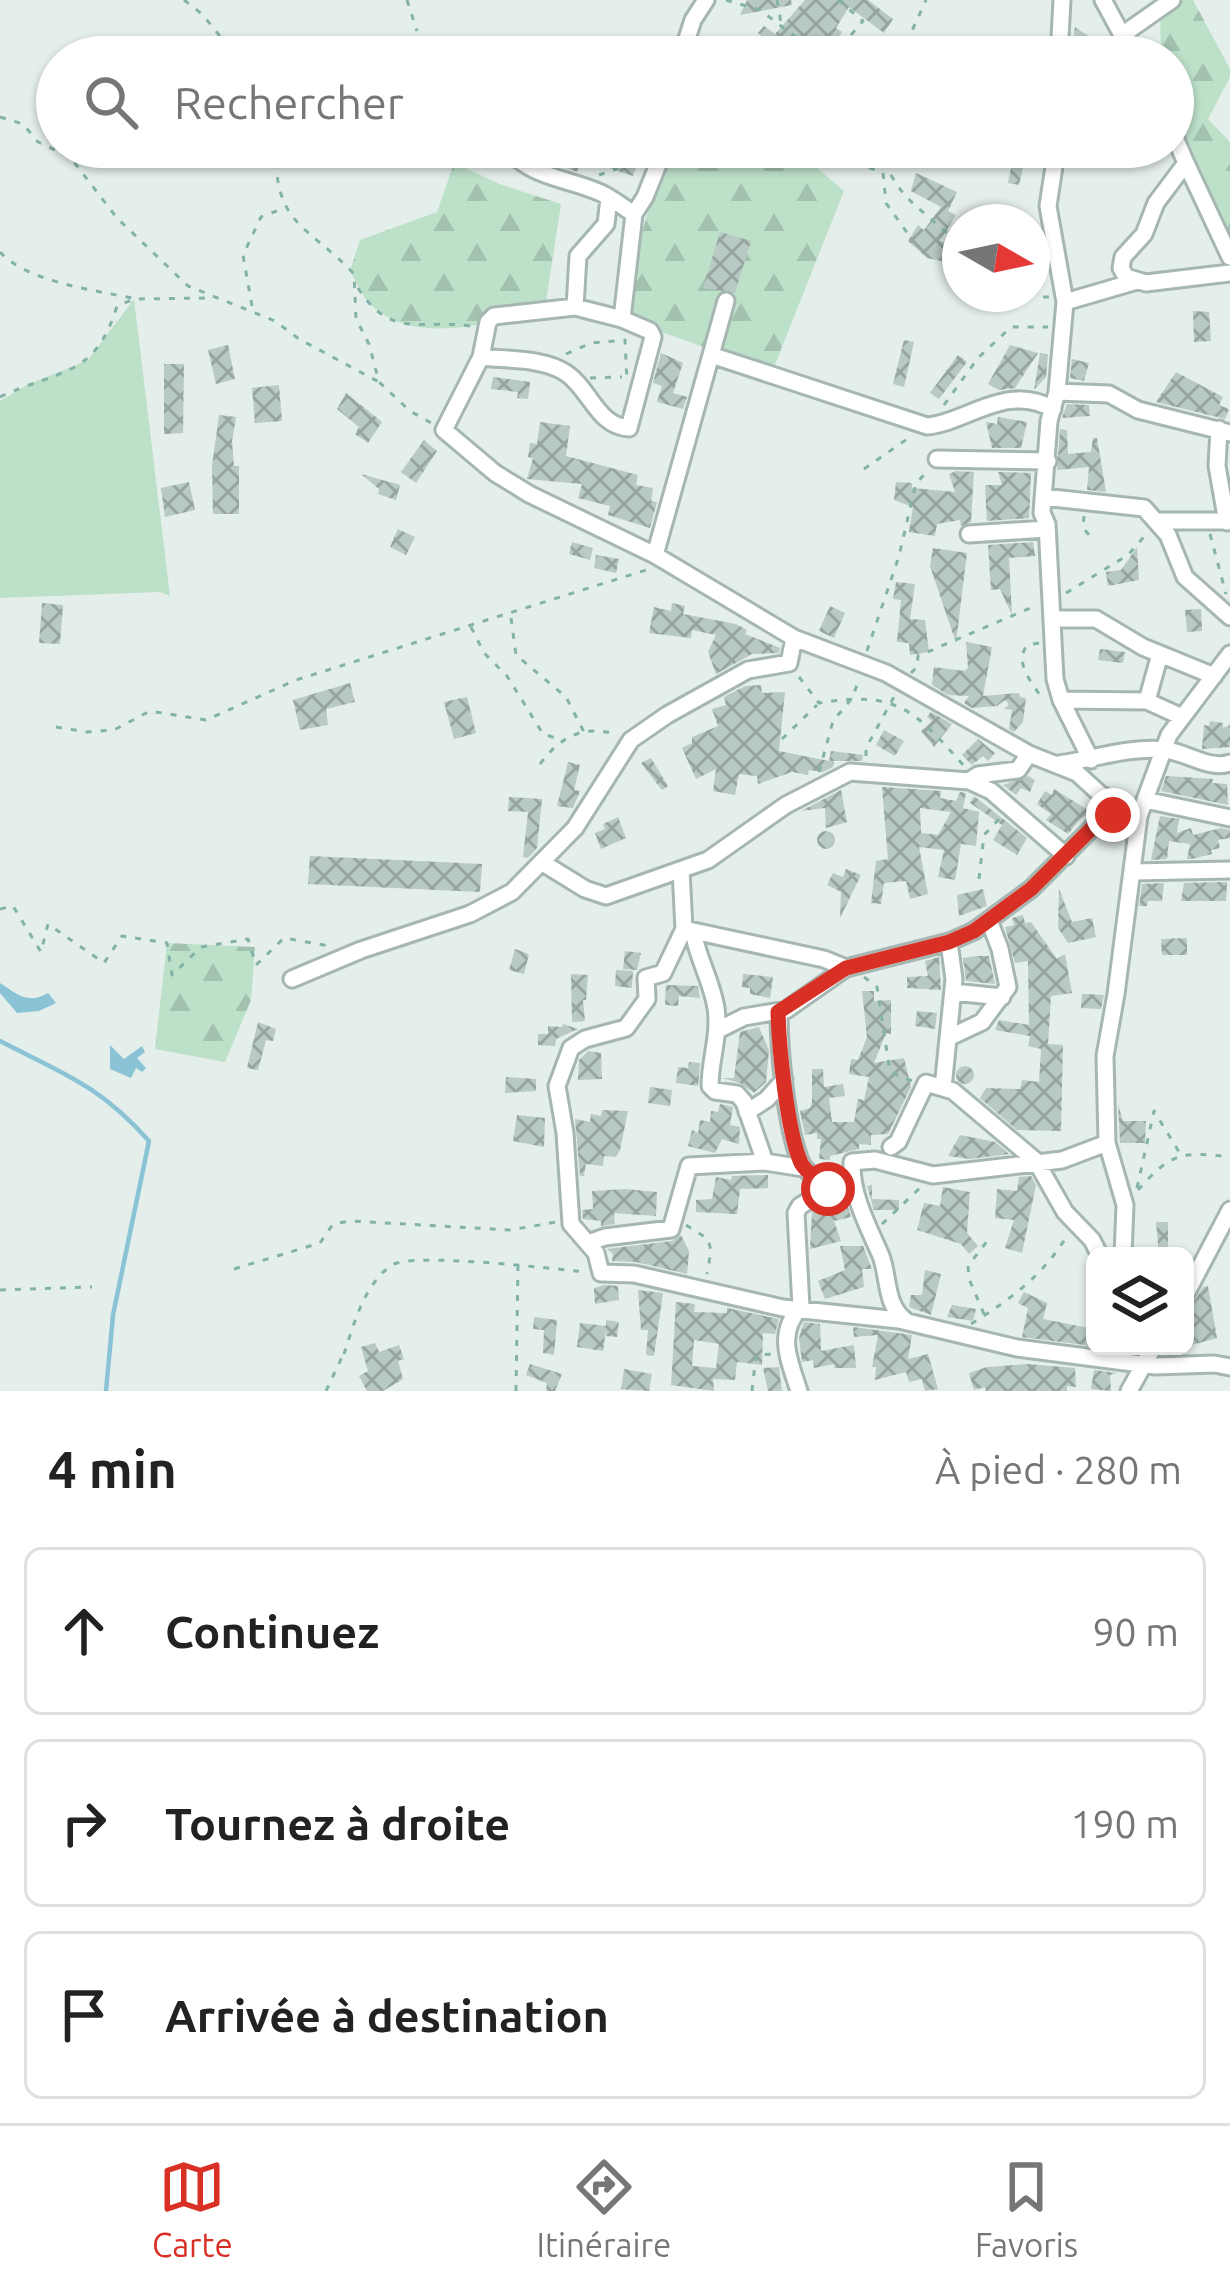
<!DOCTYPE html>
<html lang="fr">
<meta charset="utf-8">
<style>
body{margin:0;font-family:Ubuntu,sans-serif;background:#f2f2f2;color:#222}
.controls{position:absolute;right:36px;bottom:36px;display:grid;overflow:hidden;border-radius:18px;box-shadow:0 3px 9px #0004}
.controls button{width:108px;height:108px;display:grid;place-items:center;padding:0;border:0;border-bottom:3px solid #e0e0e0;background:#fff;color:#222;font:60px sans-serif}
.compass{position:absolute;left:942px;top:204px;width:108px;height:108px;border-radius:50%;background:#fff;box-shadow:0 3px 9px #0004;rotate:99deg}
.stop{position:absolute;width:36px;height:36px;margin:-27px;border:9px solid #d93025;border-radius:50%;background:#fff}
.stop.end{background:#d93025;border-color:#fff;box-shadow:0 3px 12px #0008}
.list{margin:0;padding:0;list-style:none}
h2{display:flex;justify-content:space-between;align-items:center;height:156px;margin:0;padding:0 48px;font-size:51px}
h2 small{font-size:39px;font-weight:400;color:#767676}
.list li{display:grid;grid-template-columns:78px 1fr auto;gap:36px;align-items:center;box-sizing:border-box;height:168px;margin:0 24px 24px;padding:0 24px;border:3px solid #e0e0e0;border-radius:18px}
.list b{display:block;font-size:45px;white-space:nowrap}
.list em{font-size:39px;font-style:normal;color:#767676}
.icon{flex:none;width:66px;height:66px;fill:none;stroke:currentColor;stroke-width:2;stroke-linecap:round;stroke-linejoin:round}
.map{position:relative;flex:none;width:1230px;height:1391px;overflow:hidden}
.search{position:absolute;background:#fff;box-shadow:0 3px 9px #0004;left:36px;right:36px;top:36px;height:132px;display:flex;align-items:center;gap:30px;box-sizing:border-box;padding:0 42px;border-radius:66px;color:#767676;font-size:45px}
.sheet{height:732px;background:#fff}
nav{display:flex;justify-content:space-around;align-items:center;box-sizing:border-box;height:168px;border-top:3px solid #e0e0e0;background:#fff;font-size:33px;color:#767676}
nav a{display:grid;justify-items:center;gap:6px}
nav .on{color:#d93025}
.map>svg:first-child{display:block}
.grass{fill:#bde0c9}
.forest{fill:url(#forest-firs)}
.water{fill:#8ac3d5}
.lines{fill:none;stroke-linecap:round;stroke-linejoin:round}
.stream{stroke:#8ac3d5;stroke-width:4.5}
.building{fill:url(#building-cross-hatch);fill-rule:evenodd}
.minor-casing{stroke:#a6b7b3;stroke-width:21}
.path{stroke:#83b3a8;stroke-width:3;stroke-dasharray:6 9;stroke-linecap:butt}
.minor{stroke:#fff;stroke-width:15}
.route{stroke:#d93025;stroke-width:15}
</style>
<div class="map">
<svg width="1230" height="1391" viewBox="0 0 1230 1391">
<defs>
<pattern id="forest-firs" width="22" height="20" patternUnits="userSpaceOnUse" patternTransform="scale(3)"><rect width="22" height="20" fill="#bde0c9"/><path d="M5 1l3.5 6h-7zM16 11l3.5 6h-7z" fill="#a2c1ae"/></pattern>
<pattern id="building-cross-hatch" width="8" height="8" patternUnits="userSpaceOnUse" patternTransform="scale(3)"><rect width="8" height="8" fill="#b9c9c4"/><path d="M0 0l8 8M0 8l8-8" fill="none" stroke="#96a5a0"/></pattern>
</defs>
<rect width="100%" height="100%" fill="#e4eeeb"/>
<!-- grass -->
<path class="grass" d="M134,299L170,596L160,592L0,598V401L27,385L88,360Z"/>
<!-- forest -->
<path class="forest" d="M1172,0H1193L1230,69V77L1208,119L1230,142V256L1173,135V57H1161L1160,8Z
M667,147H793L844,191L772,372L623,318L638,246Z
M454,163L502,185L561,204L545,308C492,322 415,348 370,304C361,295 356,281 350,271L360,240L437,212Z
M167,943L255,947L251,1000L225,1062L155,1049Z"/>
<!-- water -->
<path class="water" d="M0,983C17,994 28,1005 48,993L56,1003L39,1011L17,1013L0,993Z
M110,1045L124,1059L142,1046L145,1052L137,1058L146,1068L142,1072L136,1068L131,1078L110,1069Z"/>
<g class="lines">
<!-- stream -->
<path class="stream" d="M0,1041C64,1074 99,1085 149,1141L113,1315L106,1391"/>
</g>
<!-- building -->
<path class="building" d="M747,0H791L792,5L740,15Z
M805,0H868L893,19L884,33L849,7L836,28L842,32L826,57L818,53L815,57H785L758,33L764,26L775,34Z
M1075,27L1090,37L1080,57H1071Z
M1003,38L1021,43L1019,57H1000Z
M551,148L580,162L577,172L544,158Z
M604,154L637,165L633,176L600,165Z
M1014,154L1033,157L1029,168L1023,167L1019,185L1008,183Z
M916,173L957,192L948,211L956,215L940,241L954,246L956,237L960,238V287L946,280L950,263L927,258L908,241L918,225L924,230L941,207L911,191Z
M720,232L751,241L735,293L703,288Z
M1193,311L1209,312L1211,341L1194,342Z
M904,340L914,342L904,387L893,384Z
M228,345L235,379L216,384L208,350Z
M1010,345L1038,353L1015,388L999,390L988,384Z
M661,353L683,363L673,393L687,397L683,409L657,402L662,386L653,383Z
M1040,353L1048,354L1046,377L1034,390Z
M958,355L967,362L939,399L930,393Z
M1072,359L1089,363L1084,381L1070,378Z
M164,364H184L183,433L164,434Z
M1176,372L1223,397L1219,405L1229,409L1225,419L1156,402Z
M493,377L530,382L528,399L517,398L518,392L491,389Z
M279,385L282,421L255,423L252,388Z
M346,393L382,422L368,443L355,434L359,427L337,409Z
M1067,404L1089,405L1090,416L1062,418Z
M219,415L236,417L232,441L234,466H239V514H213L212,466Z
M998,417L1027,422L1021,448H992L986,422L997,424Z
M540,422L570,426L566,456L638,475L636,485L653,488L651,501L657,502L650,528L608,515L610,506L578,498L582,484L527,479L533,458L528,457L530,443L537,444Z
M1060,429L1067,430L1068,454L1091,452L1093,438H1097L1106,492L1087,490L1089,467L1057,470Z
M424,440L437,451L416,483L401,472Z
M956,471L974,472L971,522L961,526L960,520L937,524L935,536L909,532L913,507L894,500L896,482L912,483V488L955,492L949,474Z
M998,472L1031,473L1029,518L987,521L985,485H1002Z
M361,474L400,485L396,500L378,494L379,489Z
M189,482L195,510L165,517L161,488Z
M398,529L415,537L406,555L390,547Z
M572,542L593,548L590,560L569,554Z
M1033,542L1035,556L1009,558L1012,615L1000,589L991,590L988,545Z
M1137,547L1139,580L1108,586L1106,572L1121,570Z
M933,548L967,553L956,643L930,566Z
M596,555L619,559L616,573L594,568Z
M896,582L915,584L910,619L925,620L929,652L910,655L909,643L897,642L901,600L893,599Z
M42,603L63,605L60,644L39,643Z
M672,603L685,606L683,614L736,624L747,630L745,634L780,648L779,653L752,654L716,674L708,652L716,635L692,630L691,638L649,633L654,607L671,611Z
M830,606L845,613L834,638L819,631Z
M1201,609L1202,631L1187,632L1185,610Z
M966,642L992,647L983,696L1019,693L1020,697L1026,698L1023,722L1014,732L1009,729L1012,710L1004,709L1009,704L1005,700L997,706L972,708L964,703L969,696L948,695L932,685L934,667L964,671L968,668Z
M1100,649L1125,652L1123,663L1098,660Z
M350,683L355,702L326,709L328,725L300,730L293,700Z
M761,685L762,693L785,692L779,751L834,762L833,767L823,772L809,770L808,775L792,772L758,784L757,776L739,774L735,795L713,791L716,769L696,779L682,748L692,743V737L718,726L712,709L726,705L724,697L745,686Z
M467,697L476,733L454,739L444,702Z
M931,712L952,724L934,747L921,731L932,721L927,717Z
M1210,721L1223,723V728L1230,725V747L1202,749L1204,725L1209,726Z
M884,730L904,741L895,756L876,745Z
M978,739L995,753L988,761L983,756L972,765L962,755Z
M831,751L863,755L862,761H829Z
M651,758L668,786L662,790L641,763Z
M568,762L580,765L574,790L580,791L573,808L557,806Z
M1028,776L1035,780L1030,792L1021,788L1016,795L1003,785Z
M1166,776L1213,779L1212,783L1227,784L1228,805L1161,791Z
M882,787L941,791L940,798L956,801L960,792L966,793L963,808L979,812L976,846L961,844L955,880L938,877L944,850L919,847L928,894L910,899L906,881L884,883L881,904L871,903L876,861L888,859ZM920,808L951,812L938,835L921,833Z
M1054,789L1093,813L1082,817L1068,834L1046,820L1051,814L1037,804L1045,791L1052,795Z
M841,790L847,822L826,828L825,808L801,811Z
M974,796L1027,838L1017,855L993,840L1002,825L970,803Z
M509,797L542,799L537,848L528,858L523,857L528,812L508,811Z
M1160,816L1179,819L1177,833L1191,828L1193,835L1221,828L1230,830V838L1218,840L1220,848L1211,850L1212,854L1192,859H1187L1190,844L1169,841L1167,859L1151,860Z
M618,817L626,838L601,849L595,833L605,829L603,824Z
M817 840a9 9 0 1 1 18 0a9 9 0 1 1-18 0Z
M310,856L482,864L480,892L308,884Z
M846,869L861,875L840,918L841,892L827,885L833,873L843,877Z
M1227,882L1226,901H1181L1184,883Z
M1164,883L1162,901H1148L1147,906H1139L1142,884Z
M983,889L987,906L959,916L957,895Z
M1059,889L1072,922L1092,918L1096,937L1068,943L1058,928Z
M1023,915L1025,923L1031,922L1057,959L1065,954L1072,993L1051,996L1048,1044L1063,1045L1061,1131L1017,1130L980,1098L986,1088L1020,1089L1022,1080L1039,1082L1041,1049L1028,1046L1030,1036L995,1030L999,1020L1029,1025L1028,961L1015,963L1005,927L1014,925L1012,918Z
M1187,938V955H1162L1161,939Z
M515,949L529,954L524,974L509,970Z
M625,951L641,953L637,970L623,969Z
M976,956H989L995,984L966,981L963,958Z
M939,957L941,990L907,988V977L928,976L925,961Z
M616,970L633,971L632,988L615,986Z
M571,974L588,975L586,1000H583L585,1021L572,1022Z
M743,974L773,977L770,998L750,994V988L742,987Z
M666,985L698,986L700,998L679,996L678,1006L665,1005Z
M862,991H874V1001L891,1000V1034L886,1033L874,1063L904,1058L911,1087L888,1134L871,1135V1145L859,1144V1149L830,1156V1160L819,1159L821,1139H817V1133L805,1135L800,1111L810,1108L812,1102V1069H823L824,1087L843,1084L845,1096L829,1098L832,1122H854L858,1099L864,1100L869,1077L849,1074L851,1059L858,1060L867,1037Z
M1082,994L1104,995L1101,1009L1081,1008Z
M917,1011L937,1013L935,1029L915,1026Z
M258,1022L276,1029L273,1041L266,1040L258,1070L247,1068Z
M563,1024L578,1029L556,1039L555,1046L538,1045V1034H548V1026L562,1027Z
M759,1027L769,1050L766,1082L754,1093L740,1083L722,1078H734L740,1032Z
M588,1051L601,1053L602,1079L578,1080L579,1060Z
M689,1062L700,1063L698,1086L676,1083L678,1067L688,1068Z
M956 1075a9 9 0 1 1 18 0a9 9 0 1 1-18 0Z
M506,1077L536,1079V1091L505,1093Z
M650,1087L672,1090L670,1106L648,1103Z
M720,1104L733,1107L730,1125L740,1127L739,1144L722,1139L715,1153L688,1146L692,1130L698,1133L700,1120L710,1122L711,1111L718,1112Z
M1118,1104L1123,1121H1146L1145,1143H1120Z
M602,1110L628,1111L620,1150L616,1157L604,1156L603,1166L586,1164L584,1176H580L575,1119L590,1122L591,1114L601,1116Z
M517,1115L545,1118L544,1147L513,1141Z
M960,1135L995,1142L1009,1154L970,1159L948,1156Z
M768,1175V1188L740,1189L737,1214L696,1212V1200L712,1199L716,1177L731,1180L732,1176Z
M1031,1176L1036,1185L1022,1253L1005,1248L1014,1220L995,1218L997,1189L1017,1191L1019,1177Z
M872,1185V1199L899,1200V1210H874L867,1186Z
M943,1187L970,1192L967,1233L978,1246L969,1254L961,1244L917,1230L924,1203L940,1206Z
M625,1189L657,1192L656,1216L614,1213L615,1224L601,1226V1221L583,1219L582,1210L593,1209L592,1191Z
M840,1191H843L851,1217L834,1221L841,1241L810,1249L812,1212Z
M1156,1222H1168V1256H1159Z
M681,1235L689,1251L687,1274L636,1262L612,1261L613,1254L607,1249L672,1241Z
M840,1246H863L872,1269H862L864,1287L825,1299L818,1281L845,1270Z
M925,1270L941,1274L931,1315L909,1307L911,1295H922Z
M605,1285L618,1286L619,1300L595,1304L594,1288Z
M1208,1286L1217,1338L1185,1347V1308L1192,1305L1203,1287Z
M638,1290L663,1293L654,1356L646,1355L648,1330H641Z
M1024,1292L1047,1303L1043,1319L1094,1329L1092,1346L1022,1337L1028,1308L1018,1303Z
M676,1302L695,1304L694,1312L727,1313V1308L779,1319L775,1334L763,1333L762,1365L737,1362L735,1380L713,1379L714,1391L671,1385ZM694,1340L719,1344L716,1368L692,1366Z
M952,1305L976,1309L973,1321L947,1317Z
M534,1317L557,1320L554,1355L543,1353L544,1330L533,1329Z
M606,1320L619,1322L617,1337L606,1336V1330L603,1351L577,1347L580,1323L606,1326Z
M804,1322L820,1324L821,1351L854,1345L856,1368H834L835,1364L814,1368L813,1360L802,1362L799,1338Z
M853,1327L912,1335L908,1359L928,1354L938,1389L925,1391L922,1379L909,1382L906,1372L875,1380L876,1367H872L878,1335L854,1337Z
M375,1343L379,1352L399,1345L404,1359L398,1361L403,1379L383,1391H367L359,1376L368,1371L361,1347Z
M530,1364L562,1374L555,1391H546L547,1383L526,1375Z
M1027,1364L1075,1368L1076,1387L1067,1386V1391H986L985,1387L974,1390L969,1373L987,1367Z
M779,1367L782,1391H768L763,1368Z
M624,1369L652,1374L649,1391L621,1389Z
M1094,1370L1117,1373L1110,1375L1111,1391L1091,1389Z"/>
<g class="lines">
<!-- minor casing -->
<g class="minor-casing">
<path id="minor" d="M1103,0L1122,35L1128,57
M1122,35L1172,0
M1059,56L1062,0
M681,57L693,20L706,0
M1173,133L1186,163L1156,203L1144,234L1123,257L1121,268L1126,277L1146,283L1230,273
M422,147L433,155L442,147
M473,147H490
M506,147C532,179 565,177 601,193C612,198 623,207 634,214
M1057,147L1048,206L1065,302L1057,392L1049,421L1042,513L1047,524L1055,679L1061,700L1091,760
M1186,163L1230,257
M609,198L606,224L578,256L575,307L494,316L488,322L481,357L444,430L495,473L529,494L655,555L794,638L886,673L1029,754L1077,773L1100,794L1139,816
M1065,302L1137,281
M575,307L622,319
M711,355L726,301
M481,357C507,360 544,358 566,373C590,389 598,427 629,428L653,337L650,331L622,319L634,214L645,197L665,147
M1057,392L1109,394L1138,410L1230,433
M1219,429L1217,466L1227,522
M937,459L1048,461
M1043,497L1144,508L1168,535L1185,577L1230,617
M1157,521H1230
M969,534L1047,529
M655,555L711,355L927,426C966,423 1006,382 1053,409
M1053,619H1096L1143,647L1214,676
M1061,700L1147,701L1182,717
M1147,701L1160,654
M1059,764C1094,759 1130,746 1166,750C1188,753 1209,770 1230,763
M969,781L991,791L1066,856
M1145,800L1230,818
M543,863L585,889L606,896L708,860L786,805L850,772L969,781L978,775L1018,770L1029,754
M681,870L684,929L824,959L846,968
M1133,872L1230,870
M684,929L663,973L646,978L647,999L626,1028L585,1039L571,1048L557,1086L565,1133L571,1224L596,1253L601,1273L634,1274L783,1308L899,1320L1017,1348L1156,1366L1214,1364L1230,1367
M693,932C698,959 712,982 716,1008C720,1035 710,1060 710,1086L715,1091L737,1094L744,1102L765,1162L803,1168
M292,979L361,950L470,914L512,892L575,828L631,740L667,715L748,670L789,663L794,638
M953,992L1002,997
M779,1012C779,1050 786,1128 801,1163C806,1173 819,1180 828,1189L800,1206L796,1213L801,1307C776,1333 789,1360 799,1391
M718,1030L744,1017L786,1010L846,968L949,942L974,931L1031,889L1093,827L1124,808
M950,1037L982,1022L1008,987L1000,949L989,920
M943,1088L954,979L949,942
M747,1112L767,1099L784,1080
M891,1147L898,1142L926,1083L953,1091L1036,1161L1065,1212L1092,1240L1100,1256
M588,1243L605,1237L671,1229L689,1166L765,1162
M1123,1256L1125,1205L1107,1143L1105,1056L1116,994L1139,816L1169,735L1230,654
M1185,1296L1230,1210
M905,1320C885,1305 889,1277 881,1256C868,1226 851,1195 852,1162L875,1160L933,1175L1062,1160L1107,1143
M1129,1391L1154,1346"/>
</g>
<!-- path -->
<path class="path" d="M184,0L202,14L237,57
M407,0L417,31
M726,0L760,10L822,57
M777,0L781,23
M838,0L863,21L851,35
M900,57L926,0
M0,117L23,124L38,142L70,157L117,218L188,286L275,321L299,339L379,382
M276,147C274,226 307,224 354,274L356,319L369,344L379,382L410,411L433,424
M853,147L856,163L881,172
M880,147C895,197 915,203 950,236L960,239
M883,173L886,203L908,234
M599,175L616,169L624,160L649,152
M0,252C27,282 94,290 132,298
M358,288C391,340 421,319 470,326
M1032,290L1036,297H1050
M252,306L243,255L261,217L282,209
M566,354L591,343L625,340L627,382
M590,378L622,377
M0,397C60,369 95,378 117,306L134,299L213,298
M944,405L978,358L1011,327H1048
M864,469L910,437
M1084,516L1083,528L1091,537
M1210,534L1226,594
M1066,593L1128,555L1148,532
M511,618L516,655L566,697L584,732
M471,627L484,653L507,676L543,734L562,740
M1039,643L1027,645C1015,663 1029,678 1039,694
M867,651L899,556L916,483L929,470
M911,673L917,667L918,656L1035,606
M799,677L819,703C898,690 914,710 965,767
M56,727L87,732L114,730L150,711L206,720L296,680L646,570
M782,739L817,705
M866,756V748L895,695
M540,764C561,736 584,724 618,735
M819,772L833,721L853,697L859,678
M979,879L984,835L1001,817
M0,909L13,906L41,952L48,924L104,963L122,936L167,943L172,975L201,947L248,939L256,965L284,938L329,946
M864,977L877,987L890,1072L912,1081
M1137,1188L1154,1111L1181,1155
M1138,1190C1171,1153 1181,1151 1230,1157
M882,1224L923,1185
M686,1225L708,1239L711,1251L707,1274
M234,1269L320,1243L333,1224L351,1221L510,1230L557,1222
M0,1290L92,1287
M984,1314L969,1279L968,1266L988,1240
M971,1324C1011,1299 1044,1275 1068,1234
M344,1354C354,1324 364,1284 392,1265C413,1252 555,1269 586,1272
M326,1391L342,1357
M516,1391L518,1264
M752,1391L756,1355L774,1354"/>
<!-- minor -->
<use href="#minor" class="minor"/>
</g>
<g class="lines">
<!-- route -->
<path class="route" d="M828,1189C820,1180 806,1173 801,1163C787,1131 779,1048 778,1012L846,968L949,942L974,931L1031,889L1093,827L1113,815"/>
</g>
</svg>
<div class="controls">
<button><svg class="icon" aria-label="layers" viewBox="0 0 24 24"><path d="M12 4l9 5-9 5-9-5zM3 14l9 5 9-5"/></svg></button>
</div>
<svg class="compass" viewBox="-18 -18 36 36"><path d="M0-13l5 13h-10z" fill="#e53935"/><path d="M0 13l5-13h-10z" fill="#767676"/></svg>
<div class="stop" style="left:828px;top:1189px"></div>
<div class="stop end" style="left:1113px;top:815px"></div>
<div class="search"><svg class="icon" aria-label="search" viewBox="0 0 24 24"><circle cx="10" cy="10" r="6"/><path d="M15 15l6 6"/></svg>Rechercher</div>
</div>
<section class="sheet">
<h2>4 min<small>À pied · 280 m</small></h2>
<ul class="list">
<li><svg class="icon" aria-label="ahead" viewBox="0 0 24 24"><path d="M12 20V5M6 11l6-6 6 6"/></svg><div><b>Continuez</b></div><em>90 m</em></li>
<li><svg class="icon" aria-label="right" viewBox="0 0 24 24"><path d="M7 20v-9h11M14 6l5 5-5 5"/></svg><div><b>Tournez à droite</b></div><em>190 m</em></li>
<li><svg class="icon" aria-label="arrive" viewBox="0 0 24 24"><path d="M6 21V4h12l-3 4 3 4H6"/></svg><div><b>Arrivée à destination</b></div></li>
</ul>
</section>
<nav>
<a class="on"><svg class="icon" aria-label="map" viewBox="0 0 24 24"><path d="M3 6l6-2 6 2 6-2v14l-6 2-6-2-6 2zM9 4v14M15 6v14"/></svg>Carte</a>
<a><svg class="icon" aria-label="directions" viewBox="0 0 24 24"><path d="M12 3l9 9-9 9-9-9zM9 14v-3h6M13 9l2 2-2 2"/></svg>Itinéraire</a>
<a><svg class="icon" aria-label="saved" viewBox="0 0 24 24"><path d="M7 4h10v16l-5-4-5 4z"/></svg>Favoris</a>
</nav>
